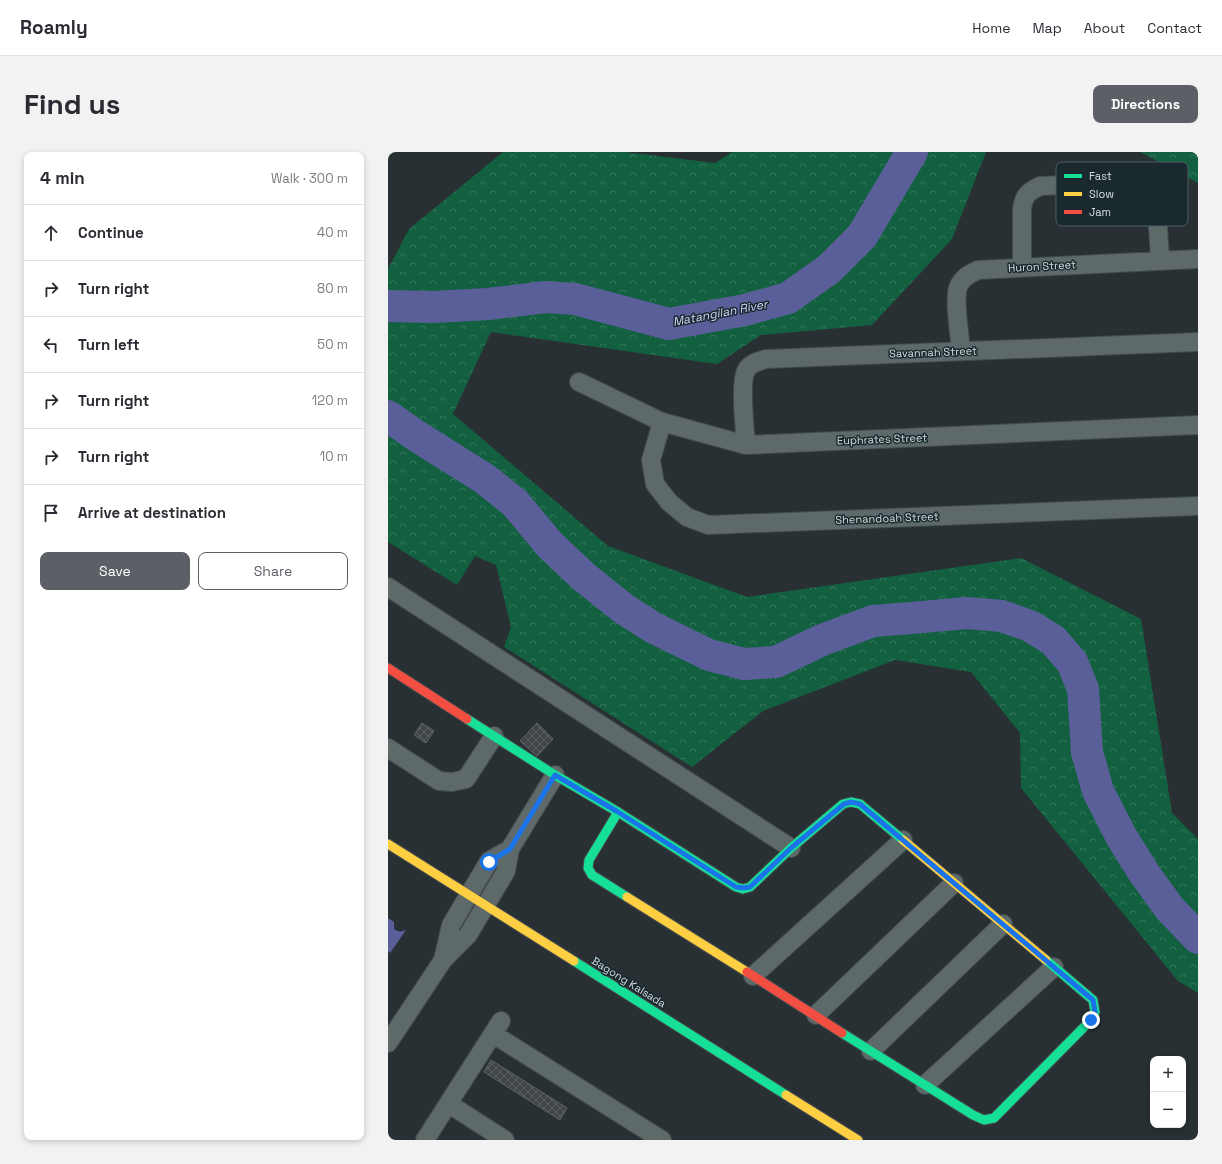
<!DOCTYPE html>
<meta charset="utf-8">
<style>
body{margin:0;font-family:"Space Grotesk",sans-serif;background:#f2f2f3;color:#2b2b33}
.controls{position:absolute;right:12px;bottom:12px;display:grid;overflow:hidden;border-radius:8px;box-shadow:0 2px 6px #0003}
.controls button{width:36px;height:36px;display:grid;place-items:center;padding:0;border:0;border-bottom:1px solid #e1e1e2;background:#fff;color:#2b2b33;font:20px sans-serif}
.stop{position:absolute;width:12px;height:12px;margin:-9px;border:3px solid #1a73e8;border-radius:50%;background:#fff}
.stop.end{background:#1a73e8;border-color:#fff;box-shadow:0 1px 4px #0008}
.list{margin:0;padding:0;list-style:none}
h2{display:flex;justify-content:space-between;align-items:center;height:52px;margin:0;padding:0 16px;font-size:17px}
h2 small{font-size:13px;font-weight:400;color:#7c7c81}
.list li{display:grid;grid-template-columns:26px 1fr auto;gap:12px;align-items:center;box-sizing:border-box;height:56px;padding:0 16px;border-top:1px solid #e1e1e2}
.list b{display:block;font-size:15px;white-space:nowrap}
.list em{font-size:13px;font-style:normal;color:#7c7c81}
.actions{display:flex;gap:8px;padding:12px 16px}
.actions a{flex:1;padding:9px 0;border:1px solid #5c6066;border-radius:8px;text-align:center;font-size:14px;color:#5c6066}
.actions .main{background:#5c6066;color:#fff}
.icon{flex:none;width:22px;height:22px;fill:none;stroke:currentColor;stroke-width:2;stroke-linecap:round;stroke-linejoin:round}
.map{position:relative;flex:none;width:810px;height:988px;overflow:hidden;border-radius:8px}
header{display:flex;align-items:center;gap:24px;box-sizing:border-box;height:56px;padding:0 20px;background:#fff;border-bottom:1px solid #e1e1e2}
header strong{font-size:19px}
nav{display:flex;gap:22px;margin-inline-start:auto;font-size:14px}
.intro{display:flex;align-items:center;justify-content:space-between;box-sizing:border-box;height:96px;padding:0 24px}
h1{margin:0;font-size:28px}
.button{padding:10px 18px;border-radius:8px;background:#5c6066;color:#fff;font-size:14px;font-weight:700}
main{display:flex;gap:24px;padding:0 24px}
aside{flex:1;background:#fff;border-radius:8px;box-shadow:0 2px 6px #0003}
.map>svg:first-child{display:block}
.forest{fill:url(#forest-crowns)}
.water{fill:#5a5f99}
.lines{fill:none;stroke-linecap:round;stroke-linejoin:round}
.river{stroke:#5a5f99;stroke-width:32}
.building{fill:url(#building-cross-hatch);stroke:#5e6468}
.street-casing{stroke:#444b4e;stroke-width:20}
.fast-casing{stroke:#444b4e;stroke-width:11}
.slow-casing{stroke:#444b4e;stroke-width:11}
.jam-casing{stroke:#444b4e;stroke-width:11}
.street{stroke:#5d6a69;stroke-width:18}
.fast{stroke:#16e098;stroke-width:9}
.slow{stroke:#ffcf43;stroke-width:9}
.jam{stroke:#f24e42;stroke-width:9}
.route{stroke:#1a73e8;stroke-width:5}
.labels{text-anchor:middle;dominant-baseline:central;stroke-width:3;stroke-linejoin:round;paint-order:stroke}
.street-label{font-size:11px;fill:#d4dee1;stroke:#19292e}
.water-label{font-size:12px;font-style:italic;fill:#d2d7fd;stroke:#19292e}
.key{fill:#19292e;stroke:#515f64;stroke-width:1}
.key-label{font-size:11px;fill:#d4dee1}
</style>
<header>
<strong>Roamly</strong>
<nav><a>Home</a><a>Map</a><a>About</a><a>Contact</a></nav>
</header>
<div class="intro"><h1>Find us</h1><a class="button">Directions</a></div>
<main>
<aside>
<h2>4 min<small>Walk · 300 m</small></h2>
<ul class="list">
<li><svg class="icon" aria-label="ahead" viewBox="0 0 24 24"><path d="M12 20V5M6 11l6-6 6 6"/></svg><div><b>Continue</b></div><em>40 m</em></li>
<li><svg class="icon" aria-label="right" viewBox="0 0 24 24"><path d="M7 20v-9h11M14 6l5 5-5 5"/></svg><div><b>Turn right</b></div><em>80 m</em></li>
<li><svg class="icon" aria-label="left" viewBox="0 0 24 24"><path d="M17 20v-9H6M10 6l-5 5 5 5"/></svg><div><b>Turn left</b></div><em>50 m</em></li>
<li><svg class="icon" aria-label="right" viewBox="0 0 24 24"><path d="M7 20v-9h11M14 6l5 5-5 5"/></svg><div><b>Turn right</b></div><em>120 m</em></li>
<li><svg class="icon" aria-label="right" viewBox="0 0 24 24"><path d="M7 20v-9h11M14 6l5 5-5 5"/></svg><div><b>Turn right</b></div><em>10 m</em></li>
<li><svg class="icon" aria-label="arrive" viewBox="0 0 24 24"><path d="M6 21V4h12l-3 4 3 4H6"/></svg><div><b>Arrive at destination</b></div></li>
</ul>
<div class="actions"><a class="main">Save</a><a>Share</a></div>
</aside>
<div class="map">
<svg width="810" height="988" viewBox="0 0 810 988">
<defs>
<pattern id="forest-crowns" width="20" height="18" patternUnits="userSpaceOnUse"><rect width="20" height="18" fill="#126040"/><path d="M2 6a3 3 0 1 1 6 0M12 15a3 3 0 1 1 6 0" fill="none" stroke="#34765b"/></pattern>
<pattern id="building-cross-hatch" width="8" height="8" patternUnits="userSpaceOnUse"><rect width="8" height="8" fill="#3f4548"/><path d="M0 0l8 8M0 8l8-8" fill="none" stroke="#5a5f62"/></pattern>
</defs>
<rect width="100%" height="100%" fill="#283033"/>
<!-- forest -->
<path class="forest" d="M115,0H237L327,11L344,0H598L564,87L484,173L373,183L329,212L103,180L65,262L220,394L359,445L633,406L753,467L784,661L810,687V841L790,829L633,636L632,581L583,520L507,508L375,559L304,615L116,495L123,475L108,413L87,404L69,433L0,390V117L21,77Z
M752,0H810V31Z"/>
<!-- water -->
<path class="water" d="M0,766L6,770V777C10,780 13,780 18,778L2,801L0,799Z"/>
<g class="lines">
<!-- river -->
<path class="river" d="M0,154L46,155L100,152L158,145L187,147L281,172L357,158L400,146L441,117L474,84L524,0
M0,264L27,283L97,327L127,351L162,393L196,425L236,457L266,476L321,503L356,512L388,510L434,488L485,469L523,466L579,461L614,464L642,474L665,488L684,510L695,537L699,600L710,639L733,684L756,721L782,757L810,786"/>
</g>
<!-- building -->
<path class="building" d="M34,571L46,579L38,591L26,583Z
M149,571L165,587L149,604L132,589Z
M103,908L179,956L172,968L96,920Z"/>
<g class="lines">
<!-- street casing -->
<g class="street-casing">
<path id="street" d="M634,115V57C636,43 640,40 652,34L753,30L762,34L768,41L772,108
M573,199C572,185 565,144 571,133C576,124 582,122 590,118L810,107
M191,230L274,270L358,293L810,273
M274,270L263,308L267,332L281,350L299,365L320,373L810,354
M358,293C357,278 351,228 359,217C363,211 371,209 378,207L810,190
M0,435L403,696
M0,596L51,629L64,630L78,627L106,584
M55,808L63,773L101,709L122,697
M365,824L515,688
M428,863L566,731
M105,882L274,988
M0,891L55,808L80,783L118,719L122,697L167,623
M483,899L615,772
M537,933L666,815
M61,952L117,988
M37,988L113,869"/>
</g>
<!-- fast casing -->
<g class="fast-casing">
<path id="fast" d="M79,567L167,623L230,660L348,735L355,737L362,735L403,696L455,652L463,650L472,652L515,688
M230,660L201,708L200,716L204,723L239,745
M186,809L398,943
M454,881L585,963L596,968L606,966L703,868L707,860L705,848L658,808"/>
</g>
<!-- slow casing -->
<g class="slow-casing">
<path id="slow" d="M515,688L658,808
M0,692L186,809
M239,745L359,820
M398,943L470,988"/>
</g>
<!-- jam casing -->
<g class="jam-casing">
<path id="jam" d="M0,516L79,567
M359,820L454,881"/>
</g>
<!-- street -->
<use href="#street" class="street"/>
<!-- fast -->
<use href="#fast" class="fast"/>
<!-- slow -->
<use href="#slow" class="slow"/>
<!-- jam -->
<use href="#jam" class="jam"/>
</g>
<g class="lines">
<!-- route -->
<path class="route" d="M101,710L122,697L167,623L230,660L348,735L355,736L362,735L403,696L456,652L463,650L472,652L705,848L707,860L703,868"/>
</g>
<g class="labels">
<!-- street labels -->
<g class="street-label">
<text transform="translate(654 114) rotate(-3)">Huron Street</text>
<text transform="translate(545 200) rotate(-2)">Savannah Street</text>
<text transform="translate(494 287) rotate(-2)">Euphrates Street</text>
<text transform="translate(499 366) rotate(-2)">Shenandoah Street</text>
<text transform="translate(241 830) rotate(32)">Bagong Kalsada</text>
</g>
<!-- water labels -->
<g class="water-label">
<text transform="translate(332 161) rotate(-11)">Matangilan River</text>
</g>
</g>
<!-- legend -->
<rect x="668" y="10" width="132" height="64" rx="6" class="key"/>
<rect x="676" y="22" width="18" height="4" fill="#16e098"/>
<rect x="676" y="40" width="18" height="4" fill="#ffcf43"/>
<rect x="676" y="58" width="18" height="4" fill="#f24e42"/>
<g class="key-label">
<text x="701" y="28">Fast</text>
<text x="701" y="46">Slow</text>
<text x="701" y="64">Jam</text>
</g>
</svg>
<div class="controls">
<button>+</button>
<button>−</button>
</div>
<div class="stop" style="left:101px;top:710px"></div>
<div class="stop end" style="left:703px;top:868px"></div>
</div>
</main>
